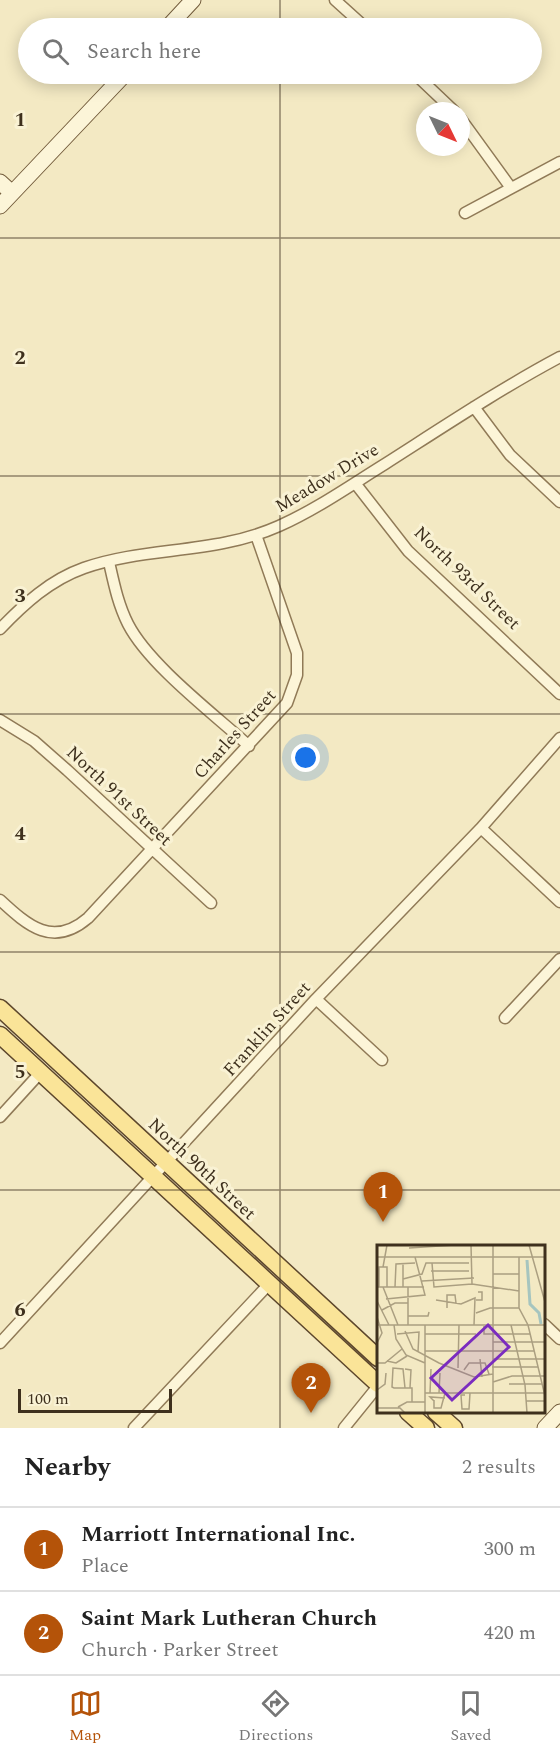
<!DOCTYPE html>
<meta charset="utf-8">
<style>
body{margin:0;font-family:Spectral,serif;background:#f6f6f6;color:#222}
.compass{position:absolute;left:416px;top:102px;width:54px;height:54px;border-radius:50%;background:#fff;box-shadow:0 3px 15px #0003;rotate:133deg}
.scale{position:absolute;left:18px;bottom:15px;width:154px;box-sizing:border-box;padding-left:6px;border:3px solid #3e301d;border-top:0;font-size:16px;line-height:21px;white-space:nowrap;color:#3e301d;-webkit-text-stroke:4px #f9f2d4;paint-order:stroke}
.you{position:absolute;left:306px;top:758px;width:21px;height:21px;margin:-15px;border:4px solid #fff;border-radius:50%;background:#1a73e8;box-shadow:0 0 0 9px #1a73e833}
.badge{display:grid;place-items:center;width:39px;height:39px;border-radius:50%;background:#b45309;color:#fff;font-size:20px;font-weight:700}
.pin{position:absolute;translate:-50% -50px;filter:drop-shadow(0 2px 3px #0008)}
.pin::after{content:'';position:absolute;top:32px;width:21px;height:18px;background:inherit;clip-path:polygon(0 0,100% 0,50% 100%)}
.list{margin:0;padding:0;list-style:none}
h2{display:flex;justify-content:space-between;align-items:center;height:78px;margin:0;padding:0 24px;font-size:26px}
h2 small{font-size:20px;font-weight:400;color:#767676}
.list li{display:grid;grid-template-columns:39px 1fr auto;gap:18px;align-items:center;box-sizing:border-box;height:84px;padding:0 24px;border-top:2px solid #e0e0e0}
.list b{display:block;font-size:22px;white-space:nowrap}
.list p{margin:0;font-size:20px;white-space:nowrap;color:#767676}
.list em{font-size:20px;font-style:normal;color:#767676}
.icon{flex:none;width:33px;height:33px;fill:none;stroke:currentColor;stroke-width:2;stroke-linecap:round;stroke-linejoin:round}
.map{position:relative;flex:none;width:560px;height:1428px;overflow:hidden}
.search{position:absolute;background:#fff;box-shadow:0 3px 15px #0003;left:18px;right:18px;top:18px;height:66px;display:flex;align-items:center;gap:15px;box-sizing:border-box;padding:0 21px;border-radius:33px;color:#767676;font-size:22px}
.sheet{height:246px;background:#fff}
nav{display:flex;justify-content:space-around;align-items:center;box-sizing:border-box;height:84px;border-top:2px solid #e0e0e0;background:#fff;font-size:16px;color:#767676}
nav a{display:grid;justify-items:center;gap:3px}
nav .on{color:#b45309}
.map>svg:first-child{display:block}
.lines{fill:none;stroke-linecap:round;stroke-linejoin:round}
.street-casing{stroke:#907a57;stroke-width:13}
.secondary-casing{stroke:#725b3b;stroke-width:17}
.primary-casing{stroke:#5d472c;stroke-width:19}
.street{stroke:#fcf5d8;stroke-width:10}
.secondary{stroke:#fcf5d8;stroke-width:15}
.primary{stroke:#fae498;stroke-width:16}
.grid{fill:none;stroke:#3e301d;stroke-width:1.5;stroke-opacity:0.55}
.labels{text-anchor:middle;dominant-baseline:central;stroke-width:6;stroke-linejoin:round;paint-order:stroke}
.street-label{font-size:18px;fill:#3e301d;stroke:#f9f2d4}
.inset-river{fill:none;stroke:#a6c5bf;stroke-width:3}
.inset-road{fill:none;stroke:#ab9f81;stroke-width:1.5}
.view{fill:#7b2cbf;fill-opacity:0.15;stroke:#7b2cbf;stroke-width:3}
.inset-edge{fill:none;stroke:#3e301d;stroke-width:3}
.grid-label{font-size:20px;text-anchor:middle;font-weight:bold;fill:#3e301d;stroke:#f9f2d4;stroke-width:6;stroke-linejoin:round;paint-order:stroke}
</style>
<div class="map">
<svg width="560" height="1428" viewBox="0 0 560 1428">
<rect width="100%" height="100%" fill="#f3e9c3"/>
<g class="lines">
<!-- street casing -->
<g class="street-casing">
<path id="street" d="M335,0L366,28
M415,74L454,111
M461,119L511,188
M465,213L560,162
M474,407L510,455L560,502
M355,483L408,551L560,694
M109,562C114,584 118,604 128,624C149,665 214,714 249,746
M0,629C24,604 50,580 84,568C147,546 214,555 279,526C317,509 351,485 385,464C443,427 500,389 560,357
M0,720L34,741L67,770L211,903
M481,828L560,902
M0,900C28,926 53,948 88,918L287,703L297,675V653L256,535
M316,999L382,1060
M505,1018L560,959
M0,1117L41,1072
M544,1324L560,1339
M0,1343L316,999L481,828L560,738
M134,1428L270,1283
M344,1428L378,1386"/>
</g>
<!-- secondary casing -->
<g class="secondary-casing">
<path id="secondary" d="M167,28L193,0
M0,182L12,193
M0,206L125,74
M545,1428L560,1412"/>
</g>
<!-- primary casing -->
<g class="primary-casing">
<path id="primary" d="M0,1008L378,1358
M0,1035L378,1384
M408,1412L426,1428
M436,1412L454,1428"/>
</g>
<!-- street -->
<use href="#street" class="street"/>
<!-- secondary -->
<use href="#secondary" class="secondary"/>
<!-- primary -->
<use href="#primary" class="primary"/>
</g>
<!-- grid -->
<path class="grid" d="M280,0V28M280,74V1428M0,238H560M0,476H560M0,714H560M0,952H560M0,1190H560"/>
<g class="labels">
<!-- street labels -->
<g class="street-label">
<text transform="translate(327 478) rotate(-31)">Meadow Drive</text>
<text transform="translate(467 578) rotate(44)">North 93rd Street</text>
<text transform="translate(235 734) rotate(-48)">Charles Street</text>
<text transform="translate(119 796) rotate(43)">North 91st Street</text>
<text transform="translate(267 1029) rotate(-48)">Franklin Street</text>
<text transform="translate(202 1169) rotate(43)">North 90th Street</text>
</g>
</g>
<!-- overview -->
<g transform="translate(377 1245)">
<rect width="168" height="168" fill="#f3e9c3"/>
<path class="inset-river" d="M150,15L153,59L162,68L164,79"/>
<path class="inset-road" d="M94,0L95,39M116,0V168M152,0L168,57M32,3L78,0M0,12H168M142,12V63L151,80L168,151M26,18V42M55,18L57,42L95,39L142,46M6,22L10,0M54,26H92M116,29H142M26,34L45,29L49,18H92M45,36L97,33M0,42H47M2,42V22H10V42M6,42L21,80M18,42L19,19L38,18M9,54L48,50L38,12M59,55L84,59L98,53L97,80M99,55H105V47H101M0,56L12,80M70,63V50H78L79,58M5,65L18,58H31M99,68L113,63H142M31,71H51L52,67M0,72L5,88L0,98M0,80H168M17,80L19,94L29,110L48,118M31,80V42M48,80V168M134,80L148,140L150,168M107,81V89H153M28,86L36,104L62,118L97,132L116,129M20,89L42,87L41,107M48,89H99M116,97H168M48,106H157M103,114L105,132M116,114H168M10,116L19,118L30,111M0,118H8L25,104M115,122H161M81,123L82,80M28,124L34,125L33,143M87,125L92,118H108L112,129M116,137L135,131H168M132,139H165M28,143L26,124L16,123L15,142L17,143H35V157M0,145L8,139L9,128M48,148H167M53,148L54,124M62,148L63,128M88,150H84L85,164H92L93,148M57,155V163H64L68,148M57,156L53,152L68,153M149,156H168M21,162L30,157H48M0,163H23L28,168"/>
<path class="view" d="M111,80L132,102L75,155L54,133Z"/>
<rect width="168" height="168" class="inset-edge"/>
</g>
<g class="grid-label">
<text x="20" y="126">1</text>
<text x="20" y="364">2</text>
<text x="20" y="602">3</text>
<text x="20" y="840">4</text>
<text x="20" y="1078">5</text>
<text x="20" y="1316">6</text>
</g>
</svg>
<svg class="compass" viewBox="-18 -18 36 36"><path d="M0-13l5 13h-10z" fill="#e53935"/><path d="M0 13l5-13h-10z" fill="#767676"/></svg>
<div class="scale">100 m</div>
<div class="you"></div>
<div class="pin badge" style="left:383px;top:1222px">1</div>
<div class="pin badge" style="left:311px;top:1413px">2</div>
<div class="search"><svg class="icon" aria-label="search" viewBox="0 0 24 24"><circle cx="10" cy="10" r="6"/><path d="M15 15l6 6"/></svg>Search here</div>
</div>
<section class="sheet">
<h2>Nearby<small>2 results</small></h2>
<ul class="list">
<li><span class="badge">1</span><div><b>Marriott International Inc.</b><p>Place</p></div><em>300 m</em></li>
<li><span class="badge">2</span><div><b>Saint Mark Lutheran Church</b><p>Church · Parker Street</p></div><em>420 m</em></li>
</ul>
</section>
<nav>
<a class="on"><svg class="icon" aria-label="map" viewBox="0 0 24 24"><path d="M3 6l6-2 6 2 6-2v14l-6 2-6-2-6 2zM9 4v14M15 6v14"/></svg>Map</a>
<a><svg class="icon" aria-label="directions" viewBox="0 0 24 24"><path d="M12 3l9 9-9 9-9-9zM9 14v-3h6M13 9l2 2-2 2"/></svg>Directions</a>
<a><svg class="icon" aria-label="saved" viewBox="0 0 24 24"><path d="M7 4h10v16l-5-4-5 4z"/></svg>Saved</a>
</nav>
